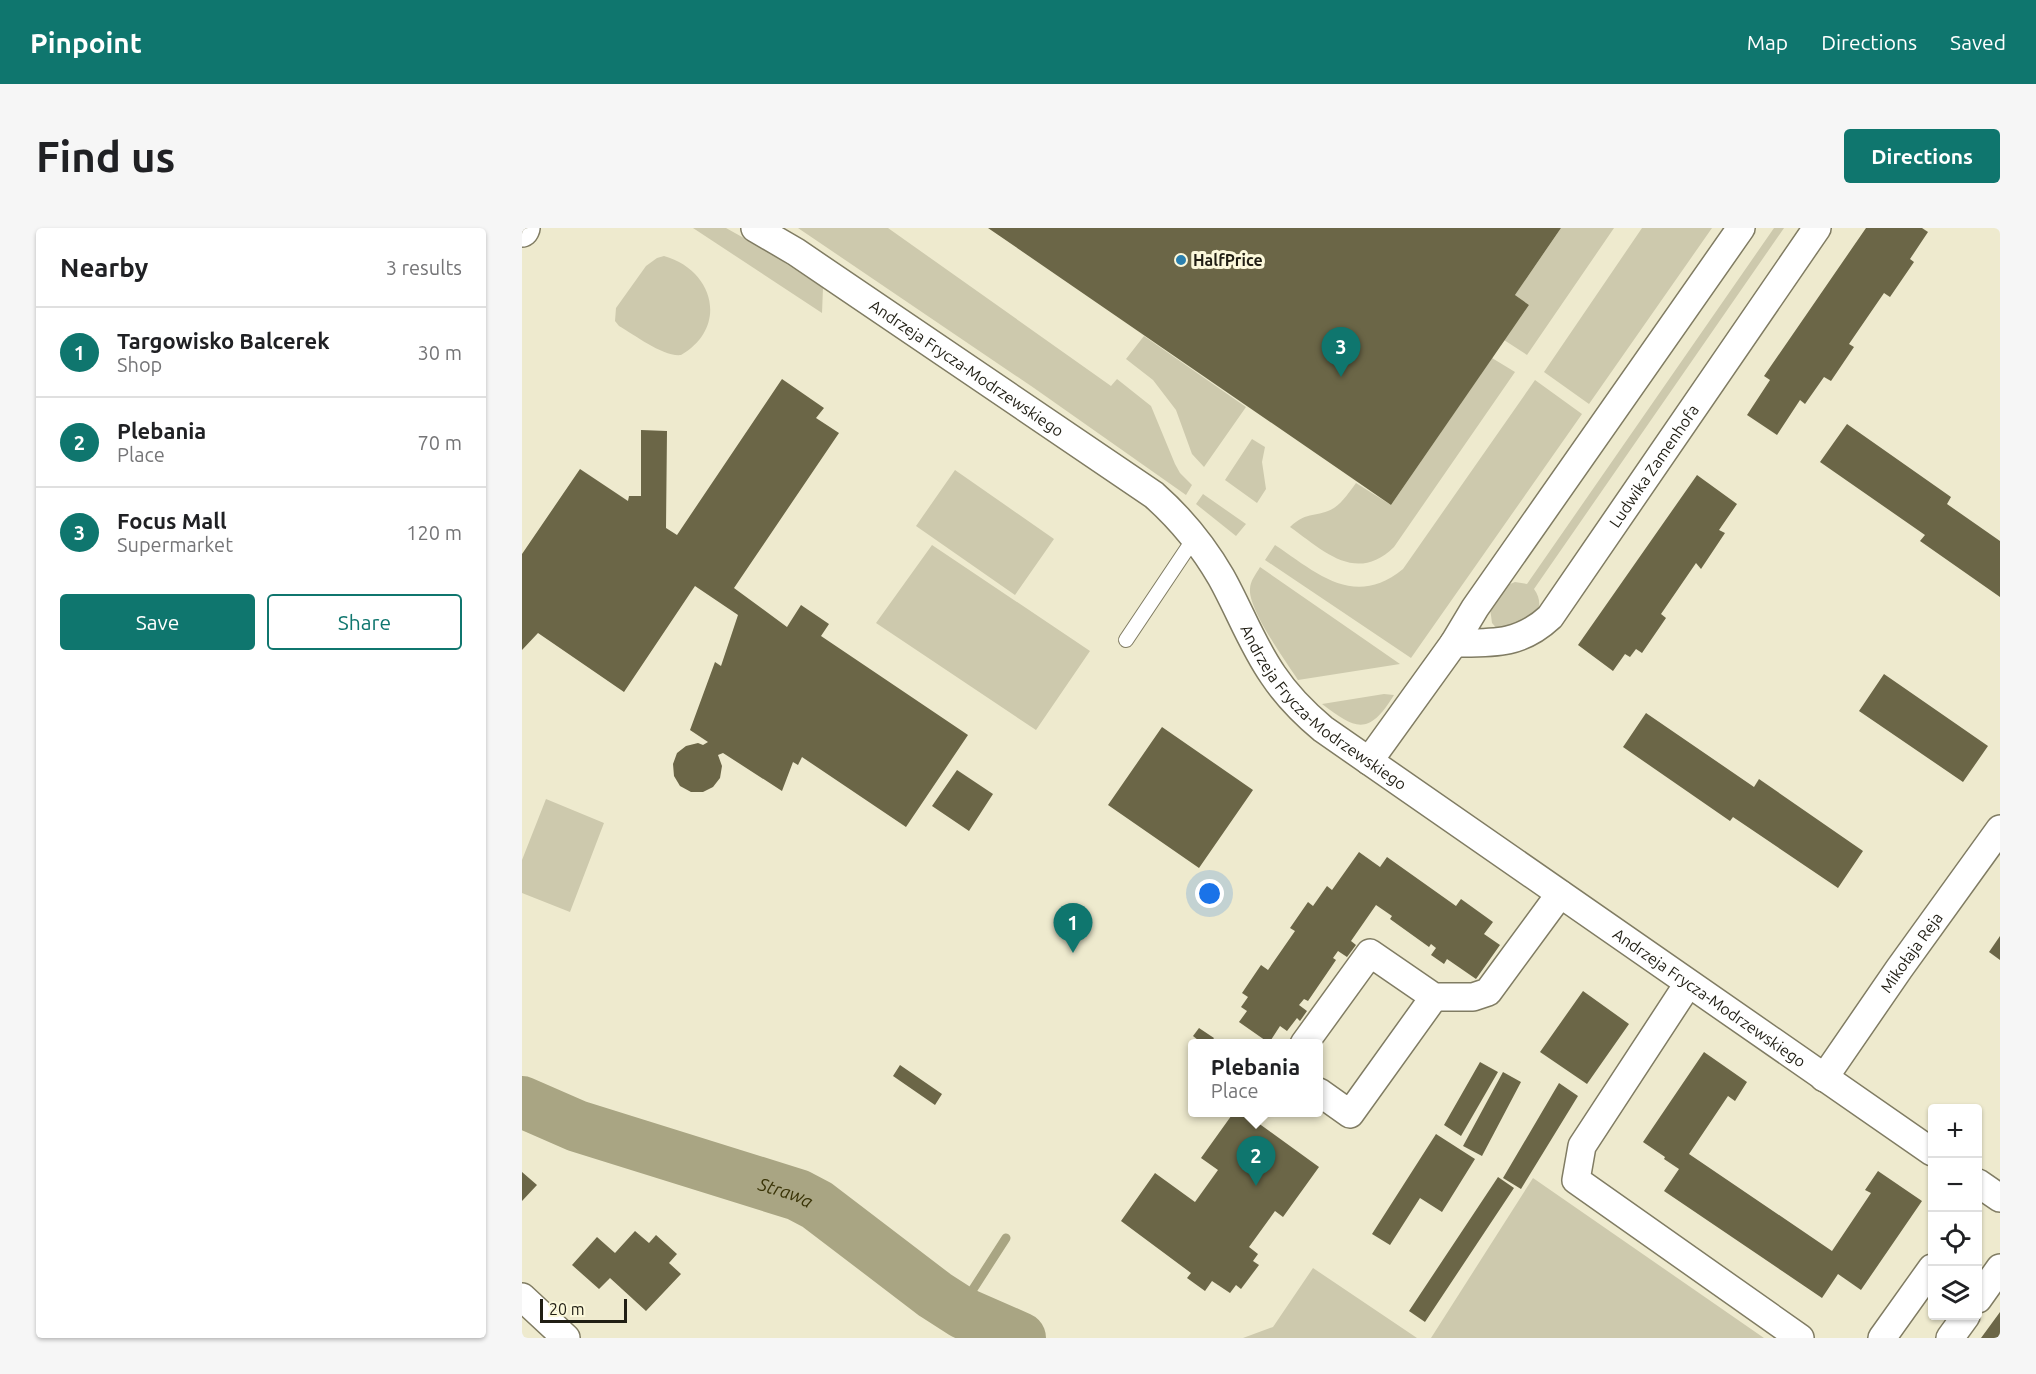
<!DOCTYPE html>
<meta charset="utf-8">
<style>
body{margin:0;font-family:Ubuntu,sans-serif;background:#f6f6f6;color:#202124}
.controls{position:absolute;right:18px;bottom:18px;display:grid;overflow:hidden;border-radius:6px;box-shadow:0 2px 4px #0004}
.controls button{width:54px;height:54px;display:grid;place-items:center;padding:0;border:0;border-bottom:2px solid #e0e0e0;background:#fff;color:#202124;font:30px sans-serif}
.scale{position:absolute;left:18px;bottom:15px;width:87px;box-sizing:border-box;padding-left:6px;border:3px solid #201e14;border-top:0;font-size:16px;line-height:21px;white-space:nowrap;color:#201e14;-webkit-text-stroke:4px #fbf8db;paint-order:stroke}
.you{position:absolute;left:688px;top:666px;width:21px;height:21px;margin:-15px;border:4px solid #fff;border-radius:50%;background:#1a73e8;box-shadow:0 0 0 9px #1a73e833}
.badge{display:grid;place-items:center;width:39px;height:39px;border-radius:50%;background:#0f766e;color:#fff;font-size:20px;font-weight:700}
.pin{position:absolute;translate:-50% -50px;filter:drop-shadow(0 2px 3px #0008)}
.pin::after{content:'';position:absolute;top:32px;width:21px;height:18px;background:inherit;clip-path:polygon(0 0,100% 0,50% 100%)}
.popup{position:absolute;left:666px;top:811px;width:135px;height:78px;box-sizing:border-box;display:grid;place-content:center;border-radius:6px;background:#fff;filter:drop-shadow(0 2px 4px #0005);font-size:20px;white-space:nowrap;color:#757577}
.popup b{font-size:22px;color:#202124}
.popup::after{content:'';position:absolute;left:50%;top:100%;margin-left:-12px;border:12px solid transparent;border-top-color:#fff}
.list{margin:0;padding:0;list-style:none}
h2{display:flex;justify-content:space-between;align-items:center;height:78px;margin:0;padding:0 24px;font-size:26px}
h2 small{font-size:20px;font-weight:400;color:#757577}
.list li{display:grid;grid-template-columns:39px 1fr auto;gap:18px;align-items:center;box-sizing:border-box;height:90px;padding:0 24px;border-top:2px solid #e0e0e0}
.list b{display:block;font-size:22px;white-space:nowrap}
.list p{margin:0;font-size:20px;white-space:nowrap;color:#757577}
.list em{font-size:20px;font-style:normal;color:#757577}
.actions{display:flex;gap:12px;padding:18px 24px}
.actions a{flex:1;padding:14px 0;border:2px solid #0f766e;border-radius:6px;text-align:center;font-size:21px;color:#0f766e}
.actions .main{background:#0f766e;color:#fff}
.icon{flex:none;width:33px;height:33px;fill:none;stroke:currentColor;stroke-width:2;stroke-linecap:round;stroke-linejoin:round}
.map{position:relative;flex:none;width:1478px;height:1110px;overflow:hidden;border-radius:6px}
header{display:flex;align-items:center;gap:36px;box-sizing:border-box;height:84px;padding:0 30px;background:#0f766e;color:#fff}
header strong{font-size:28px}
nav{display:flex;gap:33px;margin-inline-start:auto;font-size:21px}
.intro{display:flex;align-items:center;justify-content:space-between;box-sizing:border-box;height:144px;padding:0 36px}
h1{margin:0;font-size:42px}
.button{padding:15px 27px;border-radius:6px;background:#0f766e;color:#fff;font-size:21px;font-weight:700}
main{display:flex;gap:36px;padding:0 36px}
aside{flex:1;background:#fff;border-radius:6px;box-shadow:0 2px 4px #0004}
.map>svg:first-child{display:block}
.green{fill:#cdc9ad}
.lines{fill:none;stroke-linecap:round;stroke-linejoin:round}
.stream{stroke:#a9a583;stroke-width:9}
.river{stroke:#a9a583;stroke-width:52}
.building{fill:#6b6647}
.service-casing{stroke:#807c63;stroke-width:16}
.minor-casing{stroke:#807c63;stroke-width:30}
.tertiary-casing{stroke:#807c63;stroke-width:36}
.service{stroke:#fff;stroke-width:14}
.minor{stroke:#fff;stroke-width:27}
.tertiary{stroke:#fff;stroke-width:33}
.poi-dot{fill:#2b80af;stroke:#fbf8db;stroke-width:2}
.labels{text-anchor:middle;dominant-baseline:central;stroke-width:6;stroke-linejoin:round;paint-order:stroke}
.poi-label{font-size:16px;font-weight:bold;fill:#201e14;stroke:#fbf8db;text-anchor:start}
.street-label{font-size:16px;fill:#201e14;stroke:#fbf8db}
.water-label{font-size:18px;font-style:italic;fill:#3a3407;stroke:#fbf8db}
</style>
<header>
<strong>Pinpoint</strong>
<nav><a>Map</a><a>Directions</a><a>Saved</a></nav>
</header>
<div class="intro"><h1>Find us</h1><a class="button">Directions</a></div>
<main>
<aside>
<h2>Nearby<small>3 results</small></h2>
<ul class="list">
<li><span class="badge">1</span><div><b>Targowisko Balcerek</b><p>Shop</p></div><em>30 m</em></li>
<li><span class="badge">2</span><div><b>Plebania</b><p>Place</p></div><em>70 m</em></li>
<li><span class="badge">3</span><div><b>Focus Mall</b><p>Supermarket</p></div><em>120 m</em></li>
</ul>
<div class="actions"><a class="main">Save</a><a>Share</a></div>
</aside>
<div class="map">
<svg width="1478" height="1110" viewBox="0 0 1478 1110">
<rect width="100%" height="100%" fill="#eeeace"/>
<!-- green -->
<path class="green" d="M171,0H204L245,23L301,60L300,85Z
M276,0H366L589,158L595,151L629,178L653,236L658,245L670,257L664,267L512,160Z
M1039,0H1092L1005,127L982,112L1007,77L993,67Z
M1120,0H1190L1067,176L1022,144Z
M1252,0H1262L1012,361C1020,372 1018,382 1012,394L977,403L970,395L968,380L983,358L993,354L1005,356Z
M142,28C192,42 207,99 159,127C141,129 113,107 97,98L93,93L94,80L124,38L135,30Z
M622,108L724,179L682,239L670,226L654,182L631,152L604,131Z
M970,130L993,144L872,319C834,356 802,323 768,299C786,282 795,290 812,280C821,274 828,263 834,255L869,277Z
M1013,152L1060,186L889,430L743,332L753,317C795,345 832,381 881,341Z
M730,211L743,219L740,234L744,261L735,275L703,252Z
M433,242L532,311L493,367L394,298Z
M681,266L724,296L714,308L674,276Z
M410,317L568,423L514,502L354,395Z
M738,339L878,436L776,452C764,434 726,381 728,361C728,353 734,346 738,339Z
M862,466L872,467C847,508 834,502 800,476Z
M24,571L82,595L48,684L0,665V632Z
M1011,950L1242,1110H909Z
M791,1040L895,1110H721L751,1099Z"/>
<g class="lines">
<!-- stream -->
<path class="stream" d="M437,1083L484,1010"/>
<!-- river -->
<path class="river" id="s1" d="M0,874L55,898L276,967L295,977L413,1067L441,1085L498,1110"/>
</g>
<!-- building -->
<path class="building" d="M466,0H1039L993,67L1007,77L869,277Z
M1344,0H1400L1406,4L1388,31L1392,34L1368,69L1362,65L1327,116L1332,119L1309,153L1302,149L1283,176L1278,172L1255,207L1225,187L1248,152L1242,148Z
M260,151L302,180L294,190L317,205L212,360L265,399L279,377L307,396L299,408L446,507L384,599L280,529L276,537L271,534L260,563L201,525L196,527L200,538L198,550L191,559L181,564H169L158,558L152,548L151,536L155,525L164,518L176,515L181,517L186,514L168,502L193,434L199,438L216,387L173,358L102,464L16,405L0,422V326L58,241L106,273L107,268H119V202L145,203L144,300L155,307Z
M1325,196L1429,269L1425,276L1478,313V369L1398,313L1403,307L1298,234Z
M1175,247L1215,276L1197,302L1203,305L1179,341L1174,335L1139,386L1144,390L1120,425L1114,421L1108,429L1103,426L1091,443L1056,417Z
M1362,446L1466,518L1441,554L1337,483Z
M1124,485L1232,559L1237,551L1341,623L1316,660L1211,589L1208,593L1101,519Z
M640,499L731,562L677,640L586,577Z
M435,542L471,566L447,603L410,578Z
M837,624L858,639L865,629L934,678L939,671L971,694L962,706L978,717L954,751L925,731L922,736L909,727L914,720L909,716L907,719L868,691L870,688L854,677L829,713L834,717L825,729L816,723L811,730L814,732L786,773L782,771L777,777L785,783L778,793L775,790L765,803L758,798L747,815L717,794L725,783L719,779L726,769L720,765L739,737L746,742L773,703L768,700L786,674L791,678L805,658L810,662Z
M1478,708V732L1467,724Z
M1061,763L1107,796L1065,856L1018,824Z
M677,800L692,810L688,816H681L671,808Z
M1182,824L1225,854L1213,873L1206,868L1167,926L1310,1023L1349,965L1343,962L1356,943L1400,973L1339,1062L1316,1046L1300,1070L1142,963L1157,941L1142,931L1143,929L1121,914Z
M958,834L976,844L939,908L922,897Z
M378,837L420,866L413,877L371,848Z
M981,844L999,854L960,928L941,918Z
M1037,855L1056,868L999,961L981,950Z
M712,884H721L797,939L761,989L753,983L727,1019L736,1026L731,1033L737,1037L719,1061L714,1057L708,1065L690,1053L683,1063L665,1050L669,1045L599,993L633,945L673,974L696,942L679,930Z
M914,906L953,931L920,984L898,970L868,1017L850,1006Z
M0,944L15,957L0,973Z
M976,949L992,960L903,1094L887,1083Z
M113,1003L127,1015L134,1007L155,1026L147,1035L159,1046L124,1083L88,1050L77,1061L50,1037L75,1009L93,1025Z
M1478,1084V1110H1459Z"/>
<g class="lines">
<!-- service casing -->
<g class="service-casing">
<path id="service" d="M604,412L673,309"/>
</g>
<!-- minor casing -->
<g class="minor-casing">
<g id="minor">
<path id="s2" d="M233,0L274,24L632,267C659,291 681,318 699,349C717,381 730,417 751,447C765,468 782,485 801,501L1410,924"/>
<path id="s3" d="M932,415C971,415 998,417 1028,389L1295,0"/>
<path d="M847,533L932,415L953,380L1219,0"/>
<path d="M1166,756L1060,918L1054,952L1278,1110"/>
<path d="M782,816L848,725L912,769H951L966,764L1038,666"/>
<path id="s4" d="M1302,850L1377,741L1478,601"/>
<path d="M797,864L828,886L912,769"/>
<path d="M1456,955L1478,970"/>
<path d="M0,1069L44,1110"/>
<path d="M1456,1071L1478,1040"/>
<path d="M1360,1110L1410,1040"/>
<path d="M1428,1110L1444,1088"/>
</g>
</g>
<!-- tertiary casing -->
<g class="tertiary-casing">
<path id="tertiary" d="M0,2L1,0"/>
</g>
<!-- service -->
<use href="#service" class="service"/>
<!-- minor -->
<use href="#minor" class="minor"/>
<!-- tertiary -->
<use href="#tertiary" class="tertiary"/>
</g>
<!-- markers -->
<circle class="poi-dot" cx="659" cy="32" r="6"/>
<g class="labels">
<!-- poi labels -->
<g class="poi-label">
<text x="671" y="32">HalfPrice</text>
</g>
<!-- street labels -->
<g class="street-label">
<text stroke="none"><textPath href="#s2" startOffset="254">Andrzeja Frycza-Modrzewskiego</textPath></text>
<text stroke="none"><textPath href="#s3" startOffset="286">Ludwika Zamenhofa</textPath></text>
<text stroke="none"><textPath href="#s2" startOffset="756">Andrzeja Frycza-Modrzewskiego</textPath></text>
<text stroke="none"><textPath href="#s4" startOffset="153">Mikołaja Reja</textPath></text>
<text stroke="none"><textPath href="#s2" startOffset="1242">Andrzeja Frycza-Modrzewskiego</textPath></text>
</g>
<!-- water labels -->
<g class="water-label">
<text stroke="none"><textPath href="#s1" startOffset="279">Strawa</textPath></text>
</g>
</g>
</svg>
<div class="controls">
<button>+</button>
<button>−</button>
<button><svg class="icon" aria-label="locate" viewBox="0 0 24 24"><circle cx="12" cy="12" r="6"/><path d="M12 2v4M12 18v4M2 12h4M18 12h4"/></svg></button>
<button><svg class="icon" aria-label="layers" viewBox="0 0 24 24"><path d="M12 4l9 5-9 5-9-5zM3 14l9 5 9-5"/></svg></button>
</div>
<div class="scale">20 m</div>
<div class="you"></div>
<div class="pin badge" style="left:551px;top:725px">1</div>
<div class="pin badge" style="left:734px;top:958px">2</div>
<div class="popup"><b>Plebania</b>Place</div>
<div class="pin badge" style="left:819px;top:149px">3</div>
</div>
</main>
